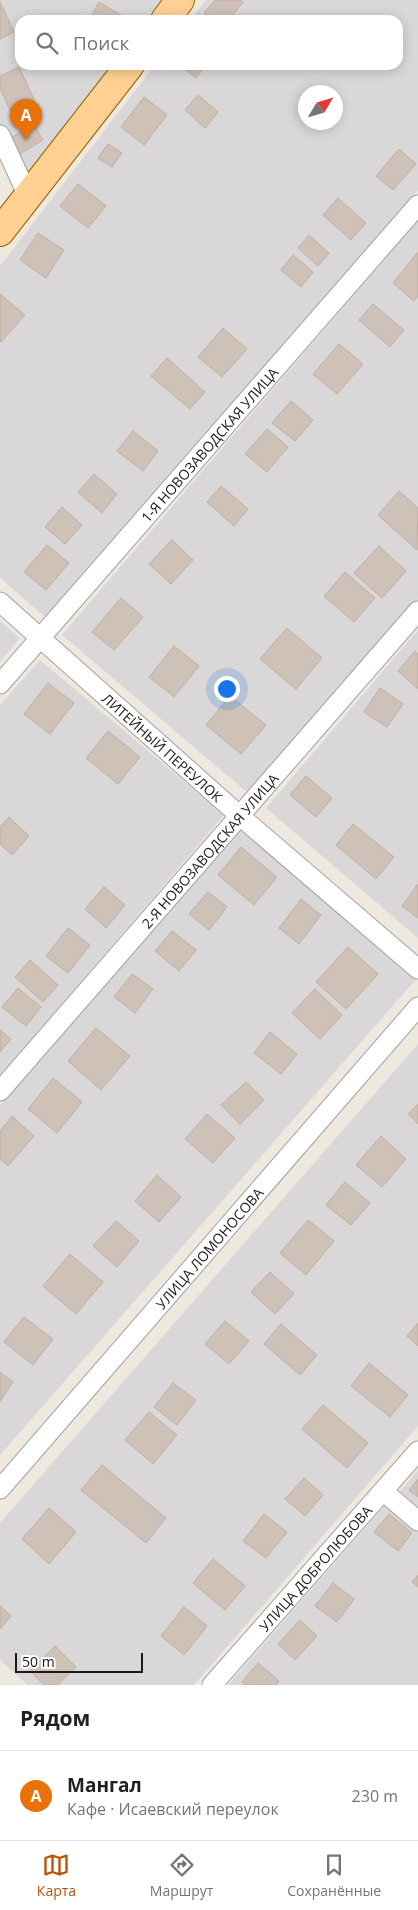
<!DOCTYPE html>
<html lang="ru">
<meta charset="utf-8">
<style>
body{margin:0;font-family:"Open Sans",sans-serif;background:#f6f6f6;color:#202124}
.compass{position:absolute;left:298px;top:85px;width:45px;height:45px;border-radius:50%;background:#fff;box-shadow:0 2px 12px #0003;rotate:52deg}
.scale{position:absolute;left:15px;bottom:12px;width:128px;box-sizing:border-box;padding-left:5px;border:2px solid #1a1a1a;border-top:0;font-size:14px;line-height:18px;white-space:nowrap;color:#1a1a1a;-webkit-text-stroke:4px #fff;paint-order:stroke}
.you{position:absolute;left:226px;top:688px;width:18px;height:18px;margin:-12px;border:4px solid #fff;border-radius:50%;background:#1a73e8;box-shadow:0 0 0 8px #1a73e833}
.badge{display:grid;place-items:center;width:32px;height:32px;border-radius:50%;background:#b45309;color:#fff;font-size:16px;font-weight:700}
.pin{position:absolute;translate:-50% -41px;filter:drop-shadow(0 1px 2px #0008)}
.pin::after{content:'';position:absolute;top:26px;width:18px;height:15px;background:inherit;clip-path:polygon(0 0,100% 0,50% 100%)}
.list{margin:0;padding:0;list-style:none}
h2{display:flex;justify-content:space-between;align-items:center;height:65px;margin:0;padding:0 20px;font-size:21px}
h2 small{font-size:16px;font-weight:400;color:#757577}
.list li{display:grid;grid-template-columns:32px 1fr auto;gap:15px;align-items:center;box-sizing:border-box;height:90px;padding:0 20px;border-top:1px solid #e0e0e0}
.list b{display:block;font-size:19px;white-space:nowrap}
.list p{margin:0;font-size:16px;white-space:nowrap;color:#757577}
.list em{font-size:16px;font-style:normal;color:#757577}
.icon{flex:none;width:28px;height:28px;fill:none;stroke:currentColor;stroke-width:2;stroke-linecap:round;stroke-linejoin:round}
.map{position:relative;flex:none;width:418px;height:1685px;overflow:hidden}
.search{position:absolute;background:#fff;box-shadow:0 2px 12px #0003;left:15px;right:15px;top:15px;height:55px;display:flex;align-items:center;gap:12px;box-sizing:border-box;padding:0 18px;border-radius:15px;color:#757577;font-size:19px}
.sheet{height:155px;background:#fff}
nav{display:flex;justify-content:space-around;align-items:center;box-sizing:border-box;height:70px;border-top:1px solid #e0e0e0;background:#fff;font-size:14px;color:#757577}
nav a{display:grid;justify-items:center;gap:2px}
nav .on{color:#b45309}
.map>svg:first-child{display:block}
.residential{fill:#d9d7d7;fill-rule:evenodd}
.building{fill:#cec1b7;stroke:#c0ae9f}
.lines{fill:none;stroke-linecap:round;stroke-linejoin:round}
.minor-casing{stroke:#a1a1a1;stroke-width:21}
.primary-casing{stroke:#916100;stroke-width:30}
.minor{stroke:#fff;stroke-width:19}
.primary{stroke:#ffd092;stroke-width:28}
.labels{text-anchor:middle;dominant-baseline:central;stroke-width:5;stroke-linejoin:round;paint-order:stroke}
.street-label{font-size:14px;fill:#1a1a1a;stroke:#fff}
</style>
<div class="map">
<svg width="418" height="1685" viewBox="0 0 418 1685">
<rect width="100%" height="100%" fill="#eee8de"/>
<!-- residential -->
<path class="residential" d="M0,0H162L146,20H20V65H111L23,178L0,125Z
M206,0H418V190L45,617L0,578V266L155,65H398V20H190ZM306,92H336V122H306Z
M418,220V599L248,793L62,635Z
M0,621L20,638L0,662Z
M418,630V938L266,808Z
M40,660L224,815L0,1076V705Z
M240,827L418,977L0,1455V1105Z
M418,1044V1426L194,1685H28L0,1660V1523Z
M418,1470V1507L400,1492Z
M388,1502L418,1528V1685H228Z"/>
<!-- building -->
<path class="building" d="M215,0H240L243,2L229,20H213L204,13Z
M0,2L14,32L0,39Z
M99,2L121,15L118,20H89Z
M179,65H206L196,78Z
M19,67L39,110L15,121L0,88V76Z
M198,95L218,112L205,128L185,110Z
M144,97L167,115L144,145L121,127Z
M33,124L43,140L18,155L8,140Z
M108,144L122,153L112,167L98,158Z
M399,149L416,164L393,190L376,176Z
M78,184L106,206L88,228L60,206Z
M338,198L366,223L351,240L323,215Z
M38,233L64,250L46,278L20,260Z
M309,235L329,253L318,266L298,248Z
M418,252V296L414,301L393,283Z
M293,255L313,272L301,287L281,270Z
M0,294L25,315L1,342L0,341Z
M373,304L404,330L390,347L359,320Z
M223,328L247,349L222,377L198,357Z
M339,344L363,364L337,394L313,374Z
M167,358L205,392L190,409L151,376Z
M291,401L313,420L295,441L272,423Z
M267,429L288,447L267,472L245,454Z
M133,431L158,451L143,471L117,451Z
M94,474L117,494L102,513L78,492Z
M221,486L248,509L234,526L207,502Z
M399,491L418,508L417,550L378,515Z
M62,507L82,525L65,544L45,527Z
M172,540L193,560L171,584L149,564Z
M47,545L69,563L46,590L24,572Z
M379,546L406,571L382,598L354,573Z
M345,572L375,598L354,622L324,596Z
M121,598L143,617L114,650L92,632Z
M287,628L322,658L296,689L260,659Z
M174,646L199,666L174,697L149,677Z
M415,651L418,654V689L398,671Z
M48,683L74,703L50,734L24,714Z
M380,688L403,704L387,727L364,712Z
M230,696L266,725L241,754L206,725Z
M108,731L140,757L118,784L86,758Z
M306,776L332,798L316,817L290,795Z
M9,817L29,836L12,855L0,844V827Z
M353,824L394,857L376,879L336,845Z
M241,847L277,877L254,905L218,875Z
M418,884V918L402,906Z
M104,887L125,905L106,928L85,909Z
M208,892L227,907L209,930L189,914Z
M301,899L321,915L299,944L279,928Z
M68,928L90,945L68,973L46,956Z
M172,931L196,950L179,971L155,951Z
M348,947L378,974L346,1009L316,982Z
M30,960L58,985L43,1002L15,977Z
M132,974L153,989L135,1013L114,997Z
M18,988L41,1007L26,1026L2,1007Z
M315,989L342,1015L320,1039L292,1013Z
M96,1028L130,1056L101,1090L68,1061Z
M0,1030L11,1039L0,1052Z
M270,1032L297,1054L281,1074L254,1053Z
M53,1078L82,1102L57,1133L28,1109Z
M246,1082L264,1100L240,1124L221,1105Z
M418,1104V1124L408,1114Z
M207,1114L235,1138L213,1163L185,1139Z
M12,1116L34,1136L8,1166L0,1159V1131Z
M381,1136L406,1159L382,1187L356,1165Z
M157,1175L181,1197L159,1222L135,1201Z
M345,1182L370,1203L351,1225L326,1205Z
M308,1220L334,1241L306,1275L280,1253Z
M116,1221L139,1241L117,1267L93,1246Z
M70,1254L103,1282L76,1314L43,1286Z
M270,1272L294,1294L275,1314L251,1292Z
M24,1317L53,1339L33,1365L4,1342Z
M225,1321L249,1341L229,1364L205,1344Z
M418,1323V1346L407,1336Z
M281,1324L317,1355L300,1375L264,1344Z
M369,1363L408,1395L390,1417L351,1386Z
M0,1372L13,1382L0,1401Z
M173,1383L196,1400L177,1425L154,1407Z
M323,1405L368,1443L347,1468L302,1429Z
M149,1412L177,1435L153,1464L125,1440Z
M102,1465L166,1518L146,1543L81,1490Z
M304,1478L323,1495L305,1516L285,1499Z
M418,1479V1497L409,1490Z
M49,1508L76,1532L49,1564L22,1539Z
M264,1514L287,1532L266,1558L243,1541Z
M389,1514L412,1533L398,1551L374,1532Z
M213,1559L245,1586L225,1610L193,1583Z
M418,1575V1587L412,1582Z
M333,1583L354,1599L337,1622L315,1606Z
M0,1606L11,1616L0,1629Z
M184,1607L207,1626L184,1655L161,1636Z
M300,1620L317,1636L295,1660L278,1644Z
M55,1646L76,1667L58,1685H44L30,1671Z
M258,1663L279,1681L276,1685H245L242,1682Z"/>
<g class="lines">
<!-- minor casing -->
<g class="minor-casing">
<g id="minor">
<path d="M0,135L28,196"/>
<path id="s1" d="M0,602L240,816L418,969"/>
<path id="s2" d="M0,684L418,205"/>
<path id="s3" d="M0,1091L418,611"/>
<path id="s4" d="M0,1489L418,1007"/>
<path d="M383,1491L418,1521"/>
<path id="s5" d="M212,1685L418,1451"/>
</g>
</g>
<!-- primary casing -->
<g class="primary-casing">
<path id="primary" d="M165,20L180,0
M0,232L130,65"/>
</g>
<!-- minor -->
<use href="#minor" class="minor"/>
<!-- primary -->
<use href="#primary" class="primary"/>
</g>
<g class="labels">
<!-- street labels -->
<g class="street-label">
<text stroke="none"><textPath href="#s2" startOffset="318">1-Я НОВОЗАВОДСКАЯ УЛИЦА</textPath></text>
<text stroke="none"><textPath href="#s1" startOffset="218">ЛИТЕЙНЫЙ ПЕРЕУЛОК</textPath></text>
<text stroke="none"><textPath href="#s3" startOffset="319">2-Я НОВОЗАВОДСКАЯ УЛИЦА</textPath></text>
<text stroke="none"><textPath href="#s4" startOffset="319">УЛИЦА ЛОМОНОСОВА</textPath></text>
<text stroke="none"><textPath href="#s5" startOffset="156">УЛИЦА ДОБРОЛЮБОВА</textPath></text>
</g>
</g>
</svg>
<svg class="compass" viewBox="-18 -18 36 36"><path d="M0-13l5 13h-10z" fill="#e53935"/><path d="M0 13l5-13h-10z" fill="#757577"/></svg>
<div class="scale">50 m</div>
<div class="you"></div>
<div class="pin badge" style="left:26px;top:140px;background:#e8710a">A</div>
<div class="search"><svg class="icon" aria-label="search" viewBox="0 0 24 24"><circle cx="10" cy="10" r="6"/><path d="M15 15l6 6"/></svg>Поиск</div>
</div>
<section class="sheet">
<h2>Рядом<small></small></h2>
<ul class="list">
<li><span class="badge" style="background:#e8710a">A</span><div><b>Мангал</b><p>Кафе · Исаевский переулок</p></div><em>230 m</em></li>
</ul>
</section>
<nav>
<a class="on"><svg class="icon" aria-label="map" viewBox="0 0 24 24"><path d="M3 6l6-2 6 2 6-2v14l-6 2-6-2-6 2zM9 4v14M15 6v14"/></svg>Карта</a>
<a><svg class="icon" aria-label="directions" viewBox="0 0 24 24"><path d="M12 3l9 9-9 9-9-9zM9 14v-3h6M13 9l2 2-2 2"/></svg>Маршрут</a>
<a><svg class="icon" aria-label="saved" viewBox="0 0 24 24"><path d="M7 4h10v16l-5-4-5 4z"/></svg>Сохранённые</a>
</nav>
